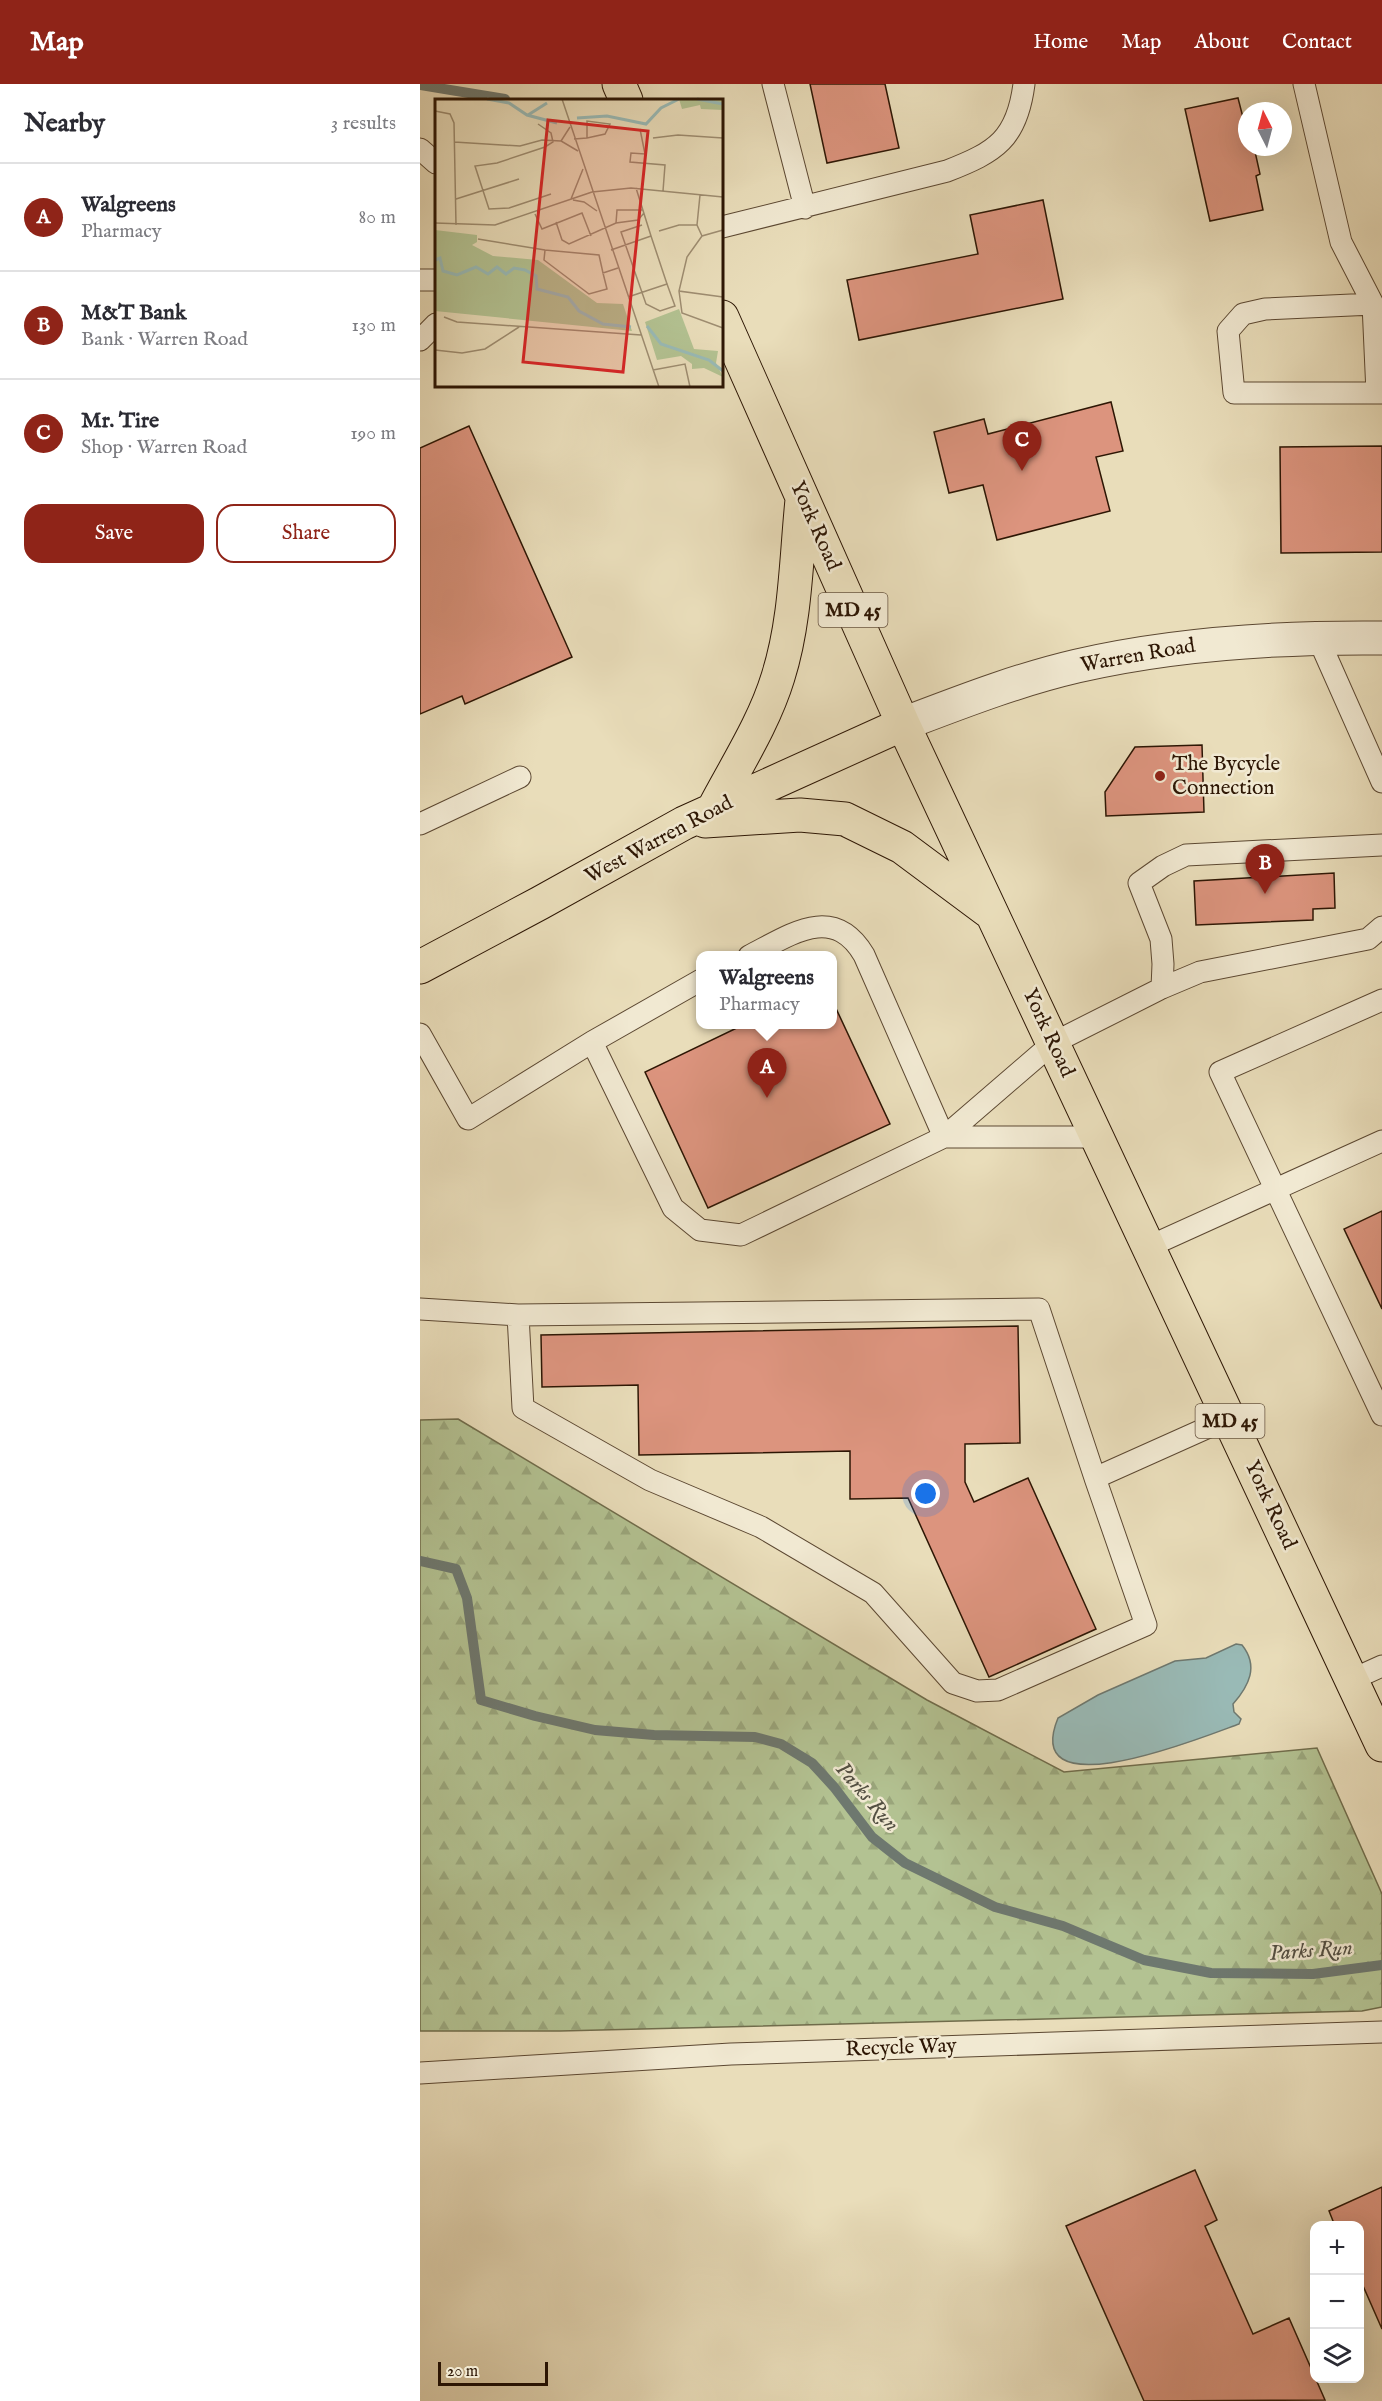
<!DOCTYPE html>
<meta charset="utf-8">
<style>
body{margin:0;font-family:"IM FELL English",serif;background:#f2f2f3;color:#2b2b33}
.controls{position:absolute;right:18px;bottom:18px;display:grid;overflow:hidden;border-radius:12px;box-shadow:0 6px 24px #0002}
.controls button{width:54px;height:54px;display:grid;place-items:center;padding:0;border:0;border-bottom:2px solid #e1e1e2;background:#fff;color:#2b2b33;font:30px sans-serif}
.compass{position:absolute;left:818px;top:18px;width:54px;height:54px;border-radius:50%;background:#fff;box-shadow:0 6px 24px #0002;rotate:354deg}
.scale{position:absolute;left:18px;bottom:15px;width:110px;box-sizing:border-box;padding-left:6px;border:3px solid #2d1604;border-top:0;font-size:16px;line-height:21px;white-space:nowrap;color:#2d1604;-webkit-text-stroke:4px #f1e9d2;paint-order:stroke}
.you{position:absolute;left:506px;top:1410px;width:21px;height:21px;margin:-15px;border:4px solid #fff;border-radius:50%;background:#1a73e8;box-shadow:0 0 0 9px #1a73e833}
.badge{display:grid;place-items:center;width:39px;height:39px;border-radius:50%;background:#8f2418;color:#fff;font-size:20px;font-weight:700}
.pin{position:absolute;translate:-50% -50px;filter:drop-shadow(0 2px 3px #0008)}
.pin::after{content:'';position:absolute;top:32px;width:21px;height:18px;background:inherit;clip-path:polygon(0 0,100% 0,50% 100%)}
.popup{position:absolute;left:276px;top:867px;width:141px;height:78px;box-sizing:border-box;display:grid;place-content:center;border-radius:12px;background:#fff;filter:drop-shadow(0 2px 4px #0005);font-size:20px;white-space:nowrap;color:#7c7c81}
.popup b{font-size:22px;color:#2b2b33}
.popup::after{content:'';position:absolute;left:50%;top:100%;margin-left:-12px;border:12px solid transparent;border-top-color:#fff}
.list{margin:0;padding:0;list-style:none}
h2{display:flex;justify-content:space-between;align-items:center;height:78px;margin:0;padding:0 24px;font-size:26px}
h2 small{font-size:20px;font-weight:400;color:#7c7c81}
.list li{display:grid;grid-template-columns:39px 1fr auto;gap:18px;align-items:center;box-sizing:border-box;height:108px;padding:0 24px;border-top:2px solid #e1e1e2}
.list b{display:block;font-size:22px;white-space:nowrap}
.list p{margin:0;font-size:20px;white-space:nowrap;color:#7c7c81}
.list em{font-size:20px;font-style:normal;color:#7c7c81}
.actions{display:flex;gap:12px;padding:18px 24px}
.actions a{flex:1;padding:14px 0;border:2px solid #8f2418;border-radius:18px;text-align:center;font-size:21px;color:#8f2418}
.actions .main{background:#8f2418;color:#fff}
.icon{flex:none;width:33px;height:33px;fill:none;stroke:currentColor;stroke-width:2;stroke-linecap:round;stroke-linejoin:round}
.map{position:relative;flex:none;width:962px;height:2317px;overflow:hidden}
header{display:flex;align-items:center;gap:36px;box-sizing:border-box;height:84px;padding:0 30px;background:#8f2418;color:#fff}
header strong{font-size:28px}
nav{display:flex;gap:33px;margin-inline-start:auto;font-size:21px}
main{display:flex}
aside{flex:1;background:#fff}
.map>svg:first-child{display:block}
.forest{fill:url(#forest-firs);stroke:#706c4b;stroke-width:1.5}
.water{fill:#99bab6;stroke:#6e786f;stroke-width:1.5}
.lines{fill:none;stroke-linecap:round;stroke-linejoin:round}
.stream{stroke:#6e786f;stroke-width:10}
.building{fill:#dc947e;stroke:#2d1604;stroke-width:1.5}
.service-casing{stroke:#5c4832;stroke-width:23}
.tertiary-casing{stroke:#5c4832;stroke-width:35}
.primary-casing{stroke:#2d1604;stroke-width:35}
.service{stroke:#f1e9d2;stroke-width:21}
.tertiary{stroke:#f1e9d2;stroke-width:33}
.primary{stroke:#e9ddba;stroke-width:33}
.poi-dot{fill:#8f2418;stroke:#f1e9d2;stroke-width:2}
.labels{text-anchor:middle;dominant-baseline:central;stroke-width:5;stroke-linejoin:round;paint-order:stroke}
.shield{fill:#f1e9d2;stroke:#685542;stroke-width:1.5}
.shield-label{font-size:20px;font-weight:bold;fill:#2d1604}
.street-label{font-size:21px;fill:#2d1604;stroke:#f1e9d2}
.poi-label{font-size:21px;fill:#2d1604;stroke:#f1e9d2;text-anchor:start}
.water-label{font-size:22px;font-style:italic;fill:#534f42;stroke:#f1e9d2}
.inset-river{fill:none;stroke:#99bab6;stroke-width:3}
.inset-road{fill:none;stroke:#9e8d71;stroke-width:1.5}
.view{fill:#d62828;fill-opacity:0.15;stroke:#d62828;stroke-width:3}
.inset-edge{fill:none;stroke:#2d1604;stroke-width:3}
</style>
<header>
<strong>Map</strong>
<nav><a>Home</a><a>Map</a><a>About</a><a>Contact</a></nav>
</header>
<main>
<aside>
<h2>Nearby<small>3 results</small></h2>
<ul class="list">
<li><span class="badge">A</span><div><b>Walgreens</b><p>Pharmacy</p></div><em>80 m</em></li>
<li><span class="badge">B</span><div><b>M&amp;T Bank</b><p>Bank · Warren Road</p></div><em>130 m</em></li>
<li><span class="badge">C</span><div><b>Mr. Tire</b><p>Shop · Warren Road</p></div><em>190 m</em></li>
</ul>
<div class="actions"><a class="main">Save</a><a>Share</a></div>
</aside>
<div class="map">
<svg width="962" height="2317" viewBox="0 0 962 2317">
<defs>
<pattern id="forest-firs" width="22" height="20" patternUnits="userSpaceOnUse" patternTransform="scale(1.5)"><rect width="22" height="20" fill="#b3c292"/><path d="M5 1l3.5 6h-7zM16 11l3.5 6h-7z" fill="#9aa67c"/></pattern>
</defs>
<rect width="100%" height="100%" fill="#e9ddba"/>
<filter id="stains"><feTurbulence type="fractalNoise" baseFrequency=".00333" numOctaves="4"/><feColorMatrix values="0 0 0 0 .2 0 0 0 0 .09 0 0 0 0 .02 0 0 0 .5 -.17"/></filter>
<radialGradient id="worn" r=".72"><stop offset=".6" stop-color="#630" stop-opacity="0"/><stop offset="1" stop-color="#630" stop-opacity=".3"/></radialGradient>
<!-- forest -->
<path class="forest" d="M38,1335L507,1616L644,1688L897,1664L962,1810V1923L942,1927L140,1947H0V1336Z"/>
<!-- water -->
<path class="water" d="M816,1560L822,1561C839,1582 829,1602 813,1620L814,1628L821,1635L819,1640C788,1651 599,1729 638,1634L678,1611L755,1577L786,1574Z"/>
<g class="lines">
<!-- stream -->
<path class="stream" d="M0,1L85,15
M0,1477L36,1485L47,1514L61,1616L115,1632L175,1646L234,1651L335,1653L361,1660L392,1679L414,1703L452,1753L485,1779L575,1823L643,1842L724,1876L791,1889L893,1890L962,1881"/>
</g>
<!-- building -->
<path class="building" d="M390,0H465L479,64L407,79Z
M818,14L827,49V63H834L840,90L836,92L843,126L790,137L765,25Z
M623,116L643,215L439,256L427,196L558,170L550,131Z
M691,318L703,367L676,373L690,427L577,456L563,401L529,409L514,348L564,335L568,350Z
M49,342L152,573L45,620L42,612L0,630V364Z
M962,362V468L861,469L860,363Z
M782,661L784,728L686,732L685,708L715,663Z
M914,789L915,824L893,825V836L776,841L774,797Z
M413,918L470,1040L288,1124L225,988L325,940H413Z
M962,1127V1225L924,1145Z
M598,1242L600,1359L545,1360V1398L554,1418L608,1394L676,1545L569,1593L488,1414L430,1415V1367L219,1371L218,1301L122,1303L121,1251Z
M775,2086L797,2136L785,2142L833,2250L869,2234L905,2316L724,2317L646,2142Z
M962,2103V2245L940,2195V2142H915L909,2127Z"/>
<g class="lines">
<!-- service casing -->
<g class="service-casing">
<path id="service" d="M353,0L385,124
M884,0L921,158L953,220L845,225L823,230L808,247L814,309H962
M0,65L16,79
M302,143L527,87C576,68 597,55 604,0
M0,196H16
M953,220L957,309
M0,256L16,240
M898,554L962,698
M0,740L100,693
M329,872C370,851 413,819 444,871L524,1053
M742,904L743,880L741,855L719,799L743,782L766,771L962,761
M962,916L800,988L962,1331
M0,950L48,1035L172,958L281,896
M172,958L253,1124L280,1146L321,1151L524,1053L633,959L742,904L780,888L948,855L962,843
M524,1053H677
M728,1163L962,1057
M0,1225L98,1231
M675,1394L726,1541L578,1606L557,1607L533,1599L453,1509L341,1443L230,1396L103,1324L98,1231L619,1225L675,1394L809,1334
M931,1596L962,1582
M0,1989L311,1970L962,1948"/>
</g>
<!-- tertiary casing -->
<g class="tertiary-casing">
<path id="tertiary" d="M483,640C541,618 597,596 657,582C757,559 860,553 962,554"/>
</g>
<!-- primary casing -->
<g class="primary-casing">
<path id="primary" d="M199,0L206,16
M302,233L483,640L962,1661
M294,724C316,682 344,639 358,593C376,536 376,475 382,416
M285,737L380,731L425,735L482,763L568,827
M0,883L120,819L264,739L483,640"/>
</g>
<!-- service -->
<use href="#service" class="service"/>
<!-- tertiary -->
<use href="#tertiary" class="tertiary"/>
<!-- primary -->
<use href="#primary" class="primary"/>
</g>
<!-- markers -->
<circle class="poi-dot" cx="740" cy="692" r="6"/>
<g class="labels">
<!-- shield labels -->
<g class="shield">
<rect x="398.5" y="509" width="69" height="34" rx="4.5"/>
<rect x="775.5" y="1320" width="69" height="34" rx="4.5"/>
</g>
<g class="shield-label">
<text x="433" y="526">MD 45</text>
<text x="810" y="1337">MD 45</text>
</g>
<!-- street labels -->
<g class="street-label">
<text transform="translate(395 442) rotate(66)">York Road</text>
<text transform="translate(718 572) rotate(-10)">Warren Road</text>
<text transform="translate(239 756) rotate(-28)">West Warren Road</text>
<text transform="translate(628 949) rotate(65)">York Road</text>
<text transform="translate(850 1421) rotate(65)">York Road</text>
<text transform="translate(481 1964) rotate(-2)">Recycle Way</text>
</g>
<!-- poi labels -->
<g class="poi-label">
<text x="752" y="680">The Bycycle<tspan x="752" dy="24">Connection</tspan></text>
</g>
<!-- water labels -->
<g class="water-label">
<text transform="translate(447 1713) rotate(49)">Parks Run</text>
<text transform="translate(891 1867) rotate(-4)">Parks Run</text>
</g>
</g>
<!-- overview -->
<g transform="translate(15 15)">
<rect width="288" height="288" fill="#e9ddba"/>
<path d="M0,131L42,136V143L37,146L58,157L103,161L162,204L188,205L197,232L0,212Z" fill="#b3c292"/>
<path d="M244,0L288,1V11L266,10L265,6L247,10ZM244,210L259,250L283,252L281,264L288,278L269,269L257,270V265L246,257L222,261L210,223Z" fill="#b3c292"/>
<path class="inset-river" d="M52,0L74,4L92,16L122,24M262,0L288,5M93,16L112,4M142,19L172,17L211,25L226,9L244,0M0,161L5,159L8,172L22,176L41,168L53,175L62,168L71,175L79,169L90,171L101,177L102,190L133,198L144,212L168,225L196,228M212,227L226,245L274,261L288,272"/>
<path class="inset-road" d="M127,0L224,288M0,12L15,15L19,24L21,126M103,25L116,34L118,43L110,48L62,64L40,67L54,110L74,109L116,95M135,28L126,42L143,52M205,30L210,55L196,54L195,63L230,66L228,92M218,39L243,36L288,39M139,40L152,39L170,35L175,25L152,22V39M19,43L85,47L107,41L126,42M201,89L216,137M157,93L196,89L288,98M265,96L262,126L267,137M21,100L84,80M136,100L148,70M138,101L149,103L162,112M100,115L107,130L147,114L156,137M121,123L127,141L134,145L181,124L203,121L209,114M0,124L60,126L157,93M181,124L182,111H208M207,126L186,133L211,205L225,212L240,207L232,185M288,131L267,137L252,158L244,192L288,198M224,132L244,126H262M43,140L110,151M176,151L216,137L232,185L193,198M168,174L172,190L154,195L109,161L110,151L164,156L168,174L183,169M244,192L247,214L288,229M9,218L22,223L206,236M0,251L27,254L50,250L84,228M218,271L250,265L255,288"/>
<path class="view" d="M113,21L213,32L188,273L88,263Z"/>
<rect width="288" height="288" class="inset-edge"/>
</g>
<rect width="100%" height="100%" filter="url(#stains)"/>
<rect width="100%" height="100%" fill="url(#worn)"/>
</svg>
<div class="controls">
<button>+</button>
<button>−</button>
<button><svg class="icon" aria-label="layers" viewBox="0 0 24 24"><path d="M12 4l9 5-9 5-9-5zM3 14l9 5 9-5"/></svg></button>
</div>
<svg class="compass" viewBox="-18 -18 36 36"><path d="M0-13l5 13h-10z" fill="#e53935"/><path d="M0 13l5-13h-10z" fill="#7c7c81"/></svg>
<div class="scale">20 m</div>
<div class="you"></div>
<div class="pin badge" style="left:347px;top:1014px">A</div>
<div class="popup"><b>Walgreens</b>Pharmacy</div>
<div class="pin badge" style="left:845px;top:810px">B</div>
<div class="pin badge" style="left:602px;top:387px">C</div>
</div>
</main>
